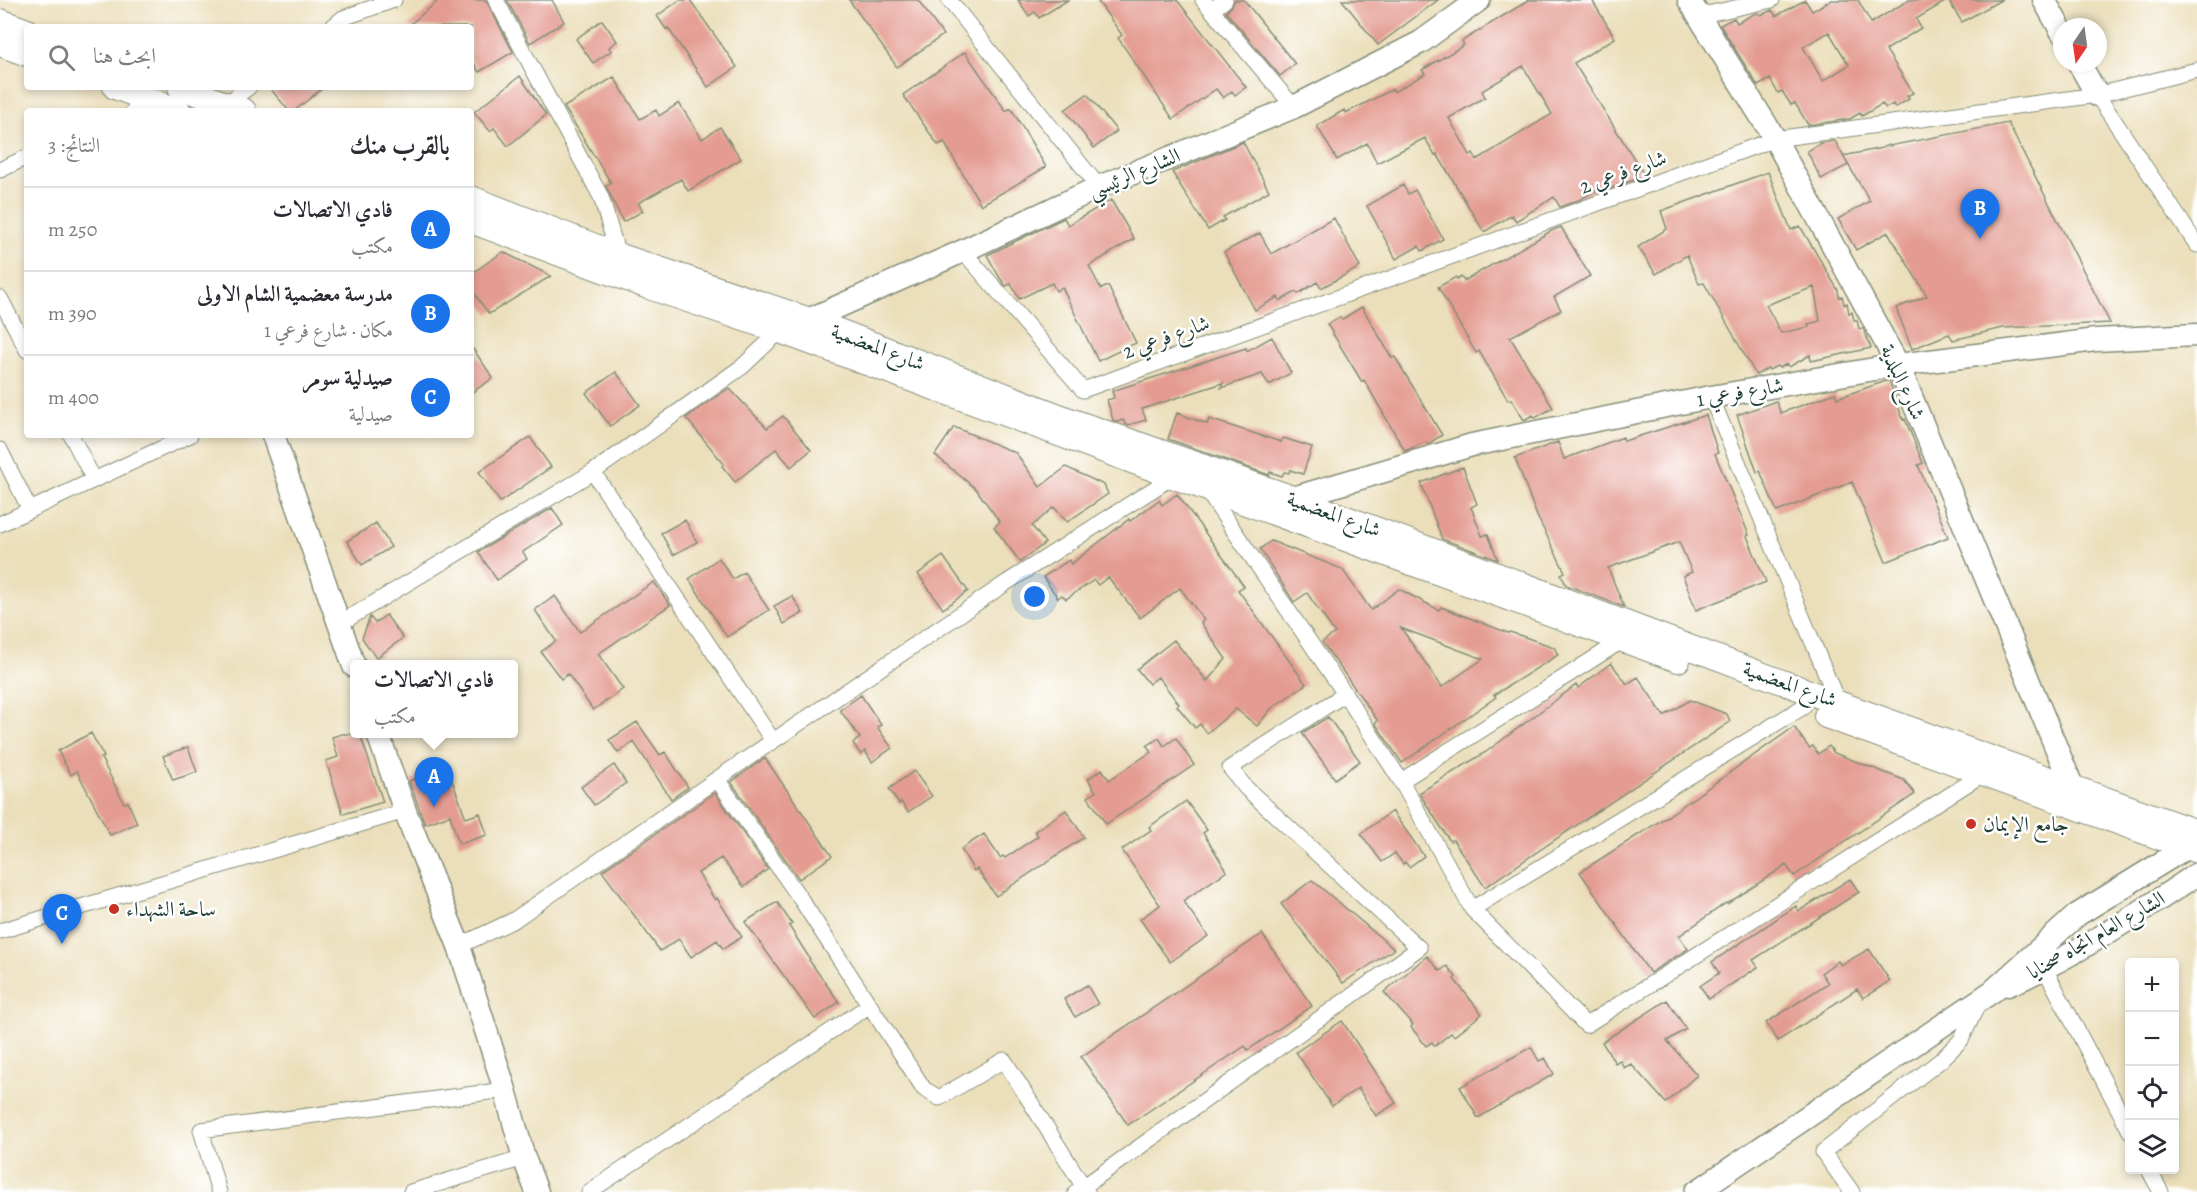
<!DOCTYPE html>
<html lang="ar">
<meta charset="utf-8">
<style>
body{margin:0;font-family:Alegreya,Amiri,serif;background:#f2f2f3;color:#2b2b33;direction:rtl}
.controls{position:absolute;right:18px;bottom:18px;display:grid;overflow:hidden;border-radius:6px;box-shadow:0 3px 9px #0003}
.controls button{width:54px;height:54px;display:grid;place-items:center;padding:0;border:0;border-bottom:2px solid #e1e1e2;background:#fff;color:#2b2b33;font:30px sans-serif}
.compass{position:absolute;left:2053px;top:18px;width:54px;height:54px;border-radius:50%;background:#fff;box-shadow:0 3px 9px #0003;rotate:193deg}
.you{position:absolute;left:1035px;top:597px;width:21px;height:21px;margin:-15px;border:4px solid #fff;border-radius:50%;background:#1a73e8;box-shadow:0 0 0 9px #1a73e833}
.badge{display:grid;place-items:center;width:39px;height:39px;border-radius:50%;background:#1a73e8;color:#fff;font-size:20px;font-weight:700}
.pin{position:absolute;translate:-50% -50px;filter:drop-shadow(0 2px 3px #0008)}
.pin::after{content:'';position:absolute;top:32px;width:21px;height:18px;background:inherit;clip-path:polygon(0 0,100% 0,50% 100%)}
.popup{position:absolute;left:350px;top:660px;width:168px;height:78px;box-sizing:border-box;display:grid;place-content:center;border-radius:6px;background:#fff;filter:drop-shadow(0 2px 4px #0005);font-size:20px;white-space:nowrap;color:#7c7c81}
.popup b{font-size:22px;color:#2b2b33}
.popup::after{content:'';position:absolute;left:50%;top:100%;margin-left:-12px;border:12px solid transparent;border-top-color:#fff}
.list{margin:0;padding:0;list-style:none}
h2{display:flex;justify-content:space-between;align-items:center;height:78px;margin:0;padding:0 24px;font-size:26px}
h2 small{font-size:20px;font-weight:400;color:#7c7c81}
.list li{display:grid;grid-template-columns:39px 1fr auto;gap:18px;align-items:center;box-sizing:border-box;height:84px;padding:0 24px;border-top:2px solid #e1e1e2}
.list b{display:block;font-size:22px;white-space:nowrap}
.list p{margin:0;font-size:20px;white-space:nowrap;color:#7c7c81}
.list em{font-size:20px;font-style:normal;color:#7c7c81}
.icon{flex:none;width:33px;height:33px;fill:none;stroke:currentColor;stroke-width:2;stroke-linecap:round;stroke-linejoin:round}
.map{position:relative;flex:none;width:2197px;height:1192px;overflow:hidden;direction:ltr}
.search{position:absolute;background:#fff;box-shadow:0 3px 9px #0003;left:24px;top:24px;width:450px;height:66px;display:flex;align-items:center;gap:15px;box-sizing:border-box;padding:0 21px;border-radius:6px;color:#7c7c81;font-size:22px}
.panel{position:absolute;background:#fff;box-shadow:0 3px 9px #0003;left:24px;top:108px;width:450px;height:330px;border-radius:6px;direction:rtl}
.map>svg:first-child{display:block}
.building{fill:#e49c92;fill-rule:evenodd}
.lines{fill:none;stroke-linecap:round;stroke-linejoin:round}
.street-casing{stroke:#858e78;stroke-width:17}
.secondary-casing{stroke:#858e78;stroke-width:25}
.primary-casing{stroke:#858e78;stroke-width:26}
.street{stroke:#fff;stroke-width:15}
.secondary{stroke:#fff;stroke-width:22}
.primary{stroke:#fff;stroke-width:24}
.poi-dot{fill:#c8321e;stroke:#fff;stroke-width:2}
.labels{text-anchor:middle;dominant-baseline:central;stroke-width:5;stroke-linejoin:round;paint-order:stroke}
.street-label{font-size:21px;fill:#1f3d34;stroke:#fff}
.poi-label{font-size:21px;fill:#1f3d34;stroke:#fff;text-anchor:start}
</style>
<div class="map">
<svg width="2197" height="1192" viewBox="0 0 2197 1192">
<rect width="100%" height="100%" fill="#fff"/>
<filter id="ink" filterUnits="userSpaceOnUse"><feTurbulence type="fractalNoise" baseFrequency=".0167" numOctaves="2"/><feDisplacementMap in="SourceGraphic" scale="12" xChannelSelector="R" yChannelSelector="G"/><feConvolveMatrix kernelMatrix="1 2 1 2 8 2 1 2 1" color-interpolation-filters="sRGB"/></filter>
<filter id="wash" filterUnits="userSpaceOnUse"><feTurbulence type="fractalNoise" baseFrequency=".008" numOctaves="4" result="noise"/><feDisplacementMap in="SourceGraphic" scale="24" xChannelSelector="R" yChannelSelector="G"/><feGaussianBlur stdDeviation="1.35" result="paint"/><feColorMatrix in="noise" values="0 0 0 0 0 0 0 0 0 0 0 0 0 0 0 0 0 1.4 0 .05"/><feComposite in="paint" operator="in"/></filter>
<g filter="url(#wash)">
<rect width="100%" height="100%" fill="#ebdfbb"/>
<g id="blocks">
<!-- building -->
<path class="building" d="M439,0H486L513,52L479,72L471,59V27H407Z
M507,0H552L564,22L530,43Z
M680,0H690L737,67L708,87L668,28L666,29L657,16Z
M849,0H918L943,35L897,67Z
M1018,0H1068L1039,18L1035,12L1029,16Z
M1097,0H1177L1246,87L1235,95L1232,91L1223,98L1216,89L1173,119L1118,38L1122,35Z
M1235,0H1244L1295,64L1280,76L1226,12L1231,7Z
M1342,0H1438L1378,45Z
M1529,0H1592L1615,38L1574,63L1645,176L1600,192L1598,189L1581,199L1560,207L1554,197L1516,221L1512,215L1484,232L1437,154L1435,155L1425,138L1377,163L1367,143L1337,160L1317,126L1344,110L1346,113L1393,89L1394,92L1425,74L1422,70L1464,45L1462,41ZM1523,66L1552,114L1477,160L1473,153L1470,155L1449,118L1485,97L1482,91Z
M1805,0L1812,11L1831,0H1858L1871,23L1909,0H2001L1962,22L1948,0L1916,19L1921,28L1886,50L1913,93L1907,96L1909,99L1895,108L1893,104L1886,108L1882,104L1862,116L1860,113L1850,119L1808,125L1795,103L1791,105L1782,91L1778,93L1770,79L1758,86L1720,25L1734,18L1737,23L1754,14L1759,13L1761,15L1772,10L1776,16ZM1829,32L1849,65L1823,81L1803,47Z
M602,20L617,41L609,47L611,51L593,63L576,39Z
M965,52L1006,111L1011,108L1046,167L981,205L944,142L938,145L903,95Z
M520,76L546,115L508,146L494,128L490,131L474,112Z
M614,77L640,119L656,110L659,116L679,103L702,139L720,127L741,159L688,191L681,179L638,203L643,211L623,222L606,186L611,183L564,107Z
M269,87H324L294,111H289Z
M1087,94L1117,131L1094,148L1065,110Z
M2008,123L2110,323L2003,328L1953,340L1949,334L1912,349L1896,308L1927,296L1888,232L1856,250L1838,219L1870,201L1843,156L1882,148L1888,145L1889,146Z
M1835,141L1848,165L1821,179L1807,151L1820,144L1819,143Z
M1243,142L1269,191L1223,217L1225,220L1208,230L1172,172Z
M1768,172L1791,230L1800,226L1838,290L1839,297L1842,296L1844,304L1847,303L1849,313L1852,312L1854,320H1857L1859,329L1863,328L1871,348L1811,361L1810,355L1789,367L1787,364L1779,368L1777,366L1769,370L1768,368L1756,375L1704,283L1699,284L1687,255L1656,274L1638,247L1667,229L1661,211ZM1814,287L1820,321L1808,324L1809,327L1781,333L1766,305Z
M1403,185L1408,194L1415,190L1443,239L1422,251L1419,246L1396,259L1367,206Z
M1111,200L1134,239L1089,266L1101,289L1108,286L1136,343L1098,361L1062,287L1056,291L1052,283L1019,299L1011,284L1006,286L1000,278L987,255L1064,218L1068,225Z
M1334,218L1360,267L1321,288L1317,282L1298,294L1296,292L1280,301L1278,297L1255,310L1224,252L1260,233L1271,254Z
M1561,227L1590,276L1554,297L1561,310L1510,337L1553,408L1535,418L1533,415L1524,420L1511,399L1508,400L1479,351L1476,353L1438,287L1456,277L1457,279L1461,277L1464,281L1551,231Z
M503,252L551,276L489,314L471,289V274Z
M1362,307L1392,358L1395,357L1442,435L1428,444L1425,442L1405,451L1364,380L1362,382L1327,324L1340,317L1342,319Z
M1272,337L1291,373L1269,385L1262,374L1221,388L1223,383L1142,409L1146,420L1128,425L1125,424L1123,420L1117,422L1113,420L1107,400L1114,398L1112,391L1246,348L1247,351Z
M471,346L493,378L471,393Z
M616,372L640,405L610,426L586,393Z
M1889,380L1903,420L1905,419L1923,463L1918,465L1948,537L1886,562L1852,482L1777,512L1760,471L1757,472L1737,415L1776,401L1781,413L1835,393L1837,398Z
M729,388L767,428L783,416L811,450L791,467L776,449L735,482L722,466L724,464L686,418Z
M1177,413L1207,424L1209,419L1281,442L1283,438L1312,447L1303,474L1290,470L1289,473L1284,472L1282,476L1270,472L1269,475L1168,439Z
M1706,415L1718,453L1715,454L1749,535L1747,536L1766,582L1696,610L1683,576L1692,572L1679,542L1608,568L1624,607L1566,585L1561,574L1565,572L1537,516L1515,458L1558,442L1564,459L1623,437L1624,441Z
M954,427L1016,453L1040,487L1066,467L1104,485L1108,494L1067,522L1054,507L1032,526L1045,543L1020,562L994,527L1000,522L976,489L935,455Z
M530,437L551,467L500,502L479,472Z
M1463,467L1477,504L1471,507L1482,536L1488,534L1498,560L1442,539L1421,483Z
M1177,494L1244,586L1238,590L1306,684L1272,708L1257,726L1236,709L1207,733L1200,724L1195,728L1177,706L1179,704L1158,677L1149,684L1137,669L1174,640L1207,681L1226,659L1201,623L1204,620L1180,588L1140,618L1108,577L1098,585L1094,580L1066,599L1062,595L1058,598L1043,577L1069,560L1071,564L1129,519L1130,521L1159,500L1162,505Z
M552,508L563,525L523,552L527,559L497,580L478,552Z
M685,520L697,542L673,555L661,533Z
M376,523L391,547L362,565L347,541Z
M1271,541L1342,569L1371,610L1399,589L1439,610L1441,607L1508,633L1510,632L1554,647L1558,655L1494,695L1496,697L1402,763L1375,723L1378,721L1322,642L1335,633L1307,593L1294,602L1260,549ZM1401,628L1483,659L1442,687Z
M943,556L968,591L943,609L918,574Z
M719,558L733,579L744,572L769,610L727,637L689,579Z
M654,582L670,605L598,654L623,689L593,710L568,674L561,679L541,652L556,641L535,610L555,596L580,632Z
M792,596L803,613L784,624L774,606Z
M386,615L403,638L376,658L362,638L370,617L375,623Z
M1611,663L1627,684L1638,677L1664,716L1690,700L1727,714L1730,722L1485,887L1453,840L1450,841L1419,793L1486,752L1576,685L1578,688Z
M861,695L881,725L877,727L892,748L872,762L865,751L861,755L853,743L860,738L840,710Z
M1328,717L1360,761L1335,779L1302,733Z
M637,722L660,755L665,752L688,787L671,799L634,742L618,753L609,740Z
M1794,727L1809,748L1813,746L1818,754L1829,746L1834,753L1904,780L1915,794L1794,876L1786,865L1727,904L1726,903L1679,936L1688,949L1650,973L1580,872L1668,816Z
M91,733L104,757L101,758L124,803L128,802L137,823L110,835L77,771L71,775L58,751Z
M342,734H360L383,802L343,814L326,761L338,757L332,737Z
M1159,738L1164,746L1176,738L1194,765L1106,824L1088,797L1096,792L1088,779L1102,769L1109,780L1151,752L1147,746Z
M188,747L197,772L173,780L163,756Z
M765,758L832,856L799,879L731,782Z
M614,765L626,783L594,805L581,787Z
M447,767L466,818L480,813L487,835L459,844L450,815L425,824L409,781Z
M914,771L932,796L908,812L901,802L899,804L889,789Z
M715,793L768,869L744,887L721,858L698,873L715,900L717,898L742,937L723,949L717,940L691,957L679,939L660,951L602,871Z
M1186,801L1207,830L1203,833L1227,871L1183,901L1208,936L1170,962L1140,919L1160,905L1122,850L1151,830L1149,827Z
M1066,810L1084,837L996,896L977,869L974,871L961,849L984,834L1000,858L1003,856L1005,858L1038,836L1035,831Z
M1392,811L1424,856L1409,867L1405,862L1403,864L1395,853L1382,862L1361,834Z
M1850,879L1859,892L1753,960L1758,967L1709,999L1700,986L1719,973L1712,962L1796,906L1799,911Z
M1312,880L1394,949L1343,983L1281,904Z
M777,902L792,924L789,926L810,959L809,960L839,1002L815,1019L745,922Z
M1262,934L1312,1006L1248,1050L1245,1046L1128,1125L1081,1057Z
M1869,949L1890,981L1863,998L1857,989L1778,1041L1766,1023L1828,983L1821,973L1838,961L1841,965Z
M1427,956L1440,971L1447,966L1456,977L1454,979L1482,1014L1454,1036L1451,1033L1435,1046L1432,1042L1426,1046L1411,1027L1413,1025L1384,992Z
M1087,985L1098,1004L1075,1017L1064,999Z
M1667,1000L1686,1029L1667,1041L1697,1075L1666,1103L1631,1064L1624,1068L1620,1060L1615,1063L1602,1042Z
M1342,1021L1396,1103L1376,1116L1358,1088L1332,1106L1296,1052Z
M1531,1047L1539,1061L1545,1058L1554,1074L1478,1118L1460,1087Z"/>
</g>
</g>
<g filter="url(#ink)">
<use href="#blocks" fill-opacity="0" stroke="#858e78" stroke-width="1.5"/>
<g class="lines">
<!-- street casing -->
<g class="street-casing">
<path id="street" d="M496,0L601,197L618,255
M949,0L1099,187
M1203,0L1294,107
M1212,10L1225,0
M1698,16L1772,0
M332,27L343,18L394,0
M2097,95L2197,245
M226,104L249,87
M133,111L155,102
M0,170L27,157
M963,251L1083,390L1775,139L2097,95L2197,70
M0,298L27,350
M1711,397L1838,703
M71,435L94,480
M0,450L30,510
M593,472L773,741
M1205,488L1345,694L1401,781L1472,909L1586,1025L1983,774
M0,524L190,435
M339,624L593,472L743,366L780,331
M717,779L802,901L924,1089L939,1098L1004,1060L1087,1192
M1401,781L1623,640
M1472,909L1803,707
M0,931L405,811
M459,946L514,920L717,779L1006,583L1174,476
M2045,969L2130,1131
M2149,1170L2161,1192
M219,1192L201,1130L505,1090
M411,1192L524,1158
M589,1192L870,1005
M1076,1192L1419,948L1246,788L1230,768L1345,694
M1852,1192L1823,1152L1941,1060L1961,1040L1979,1002"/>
</g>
<!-- secondary casing -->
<g class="secondary-casing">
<path id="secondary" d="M1689,0L1775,139L1898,365L2072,786
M2044,0L2062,32
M2079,63L2097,95
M797,325L963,251L1099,187L1294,107L1421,42L1479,0
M273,435L354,666
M1293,498L1472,445L1711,397L1898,365L2096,340L2197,335
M378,734L405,811L459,946L505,1090L524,1158L537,1192
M2008,985C2076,956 2136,915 2197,874
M1696,1192L1993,991L2077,915L2197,841"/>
</g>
<!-- primary casing -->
<g class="primary-casing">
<path id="primary" d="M0,21L27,31
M0,44L27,54
M115,87L179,111
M180,87L244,111
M471,198L618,255L810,320L1064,418L1293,498L1838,703L2197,832
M471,221L646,286L780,331L1205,488L1678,660
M1826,716L2197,851"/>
</g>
<!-- street -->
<use href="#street" class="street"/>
<!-- secondary -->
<use href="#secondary" class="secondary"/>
<!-- primary -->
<use href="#primary" class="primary"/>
</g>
</g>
<!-- markers -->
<g class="poi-dot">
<circle cx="1971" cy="824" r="6"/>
<circle cx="114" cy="909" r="6"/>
</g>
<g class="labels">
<!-- street labels -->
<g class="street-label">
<text transform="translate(1623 172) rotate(-20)">شارع فرعي 2</text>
<text transform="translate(1134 173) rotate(-23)">الشارع الرئيسي</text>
<text transform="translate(1166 337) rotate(-20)">شارع فرعي 2</text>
<text transform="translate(878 347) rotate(21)">شارع المعضمية</text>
<text transform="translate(1903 382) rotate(66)">شارع البلدية</text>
<text transform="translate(1740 392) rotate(-10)">شارع فرعي 1</text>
<text transform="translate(1334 514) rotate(20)">شارع المعضمية</text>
<text transform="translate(1790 684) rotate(20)">شارع المعضمية</text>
<text transform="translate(2096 935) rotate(-30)">الشارع العام اتجاه صحنايا</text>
</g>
<!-- poi labels -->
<g class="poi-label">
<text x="1983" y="824">جامع الإيمان</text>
<text x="126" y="909">ساحة الشهداء</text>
</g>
</g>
</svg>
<div class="controls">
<button>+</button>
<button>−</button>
<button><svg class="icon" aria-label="locate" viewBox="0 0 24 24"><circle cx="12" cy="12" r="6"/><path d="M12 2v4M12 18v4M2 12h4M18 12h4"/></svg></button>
<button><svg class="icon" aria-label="layers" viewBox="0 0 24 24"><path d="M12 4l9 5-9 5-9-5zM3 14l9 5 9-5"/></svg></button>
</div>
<svg class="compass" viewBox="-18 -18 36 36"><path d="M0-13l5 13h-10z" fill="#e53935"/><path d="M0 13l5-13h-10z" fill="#7c7c81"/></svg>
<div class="you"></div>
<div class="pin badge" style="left:434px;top:807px">A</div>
<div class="popup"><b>فادي الاتصالات</b>مكتب</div>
<div class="pin badge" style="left:1980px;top:239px">B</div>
<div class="pin badge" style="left:62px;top:944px">C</div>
<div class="search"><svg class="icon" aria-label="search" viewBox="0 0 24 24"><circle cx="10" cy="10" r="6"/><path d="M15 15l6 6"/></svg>ابحث هنا</div>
<section class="panel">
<h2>بالقرب منك<small>النتائج: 3</small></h2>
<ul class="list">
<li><span class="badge">A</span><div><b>فادي الاتصالات</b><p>مكتب</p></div><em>250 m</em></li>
<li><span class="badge">B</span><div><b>مدرسة معضمية الشام الاولى</b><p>مكان · شارع فرعي 1</p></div><em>390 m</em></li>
<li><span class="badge">C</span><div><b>صيدلية سومر</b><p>صيدلية</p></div><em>400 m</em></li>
</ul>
</section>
</div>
